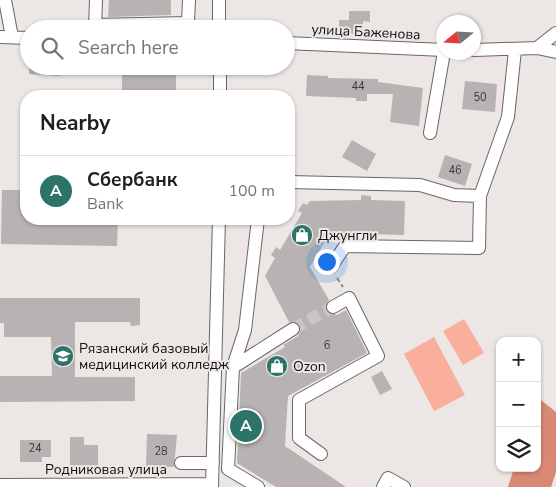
<!DOCTYPE html>
<meta charset="utf-8">
<style>
body{margin:0;font-family:"Nunito Sans",sans-serif;background:#f2f2f2;color:#202124}
.controls{position:absolute;right:15px;bottom:15px;display:grid;overflow:hidden;border-radius:10px;box-shadow:0 1px 4px #0004}
.controls button{width:45px;height:45px;display:grid;place-items:center;padding:0;border:0;border-bottom:1px solid #e0e0e0;background:#fff;color:#202124;font:25px sans-serif}
.compass{position:absolute;left:436px;top:15px;width:45px;height:45px;border-radius:50%;background:#fff;box-shadow:0 1px 4px #0004;rotate:252deg}
.you{position:absolute;left:326px;top:261px;width:18px;height:18px;margin:-12px;border:4px solid #fff;border-radius:50%;background:#1a73e8;box-shadow:0 0 0 8px #1a73e833}
.badge{display:grid;place-items:center;width:32px;height:32px;border-radius:50%;background:#2c736a;color:#fff;font-size:16px;font-weight:700}
.pin{position:absolute;translate:-50% -50%;border:2px solid #fff;box-shadow:0 1px 5px #0006}
.list{margin:0;padding:0;list-style:none}
h2{display:flex;justify-content:space-between;align-items:center;height:65px;margin:0;padding:0 20px;font-size:21px}
h2 small{font-size:16px;font-weight:400;color:#757577}
.list li{display:grid;grid-template-columns:32px 1fr auto;gap:15px;align-items:center;box-sizing:border-box;height:70px;padding:0 20px;border-top:1px solid #e0e0e0}
.list b{display:block;font-size:19px;white-space:nowrap}
.list p{margin:0;font-size:16px;white-space:nowrap;color:#757577}
.list em{font-size:16px;font-style:normal;color:#757577}
.icon{flex:none;width:28px;height:28px;fill:none;stroke:currentColor;stroke-width:2;stroke-linecap:round;stroke-linejoin:round}
.map{position:relative;flex:none;width:556px;height:487px;overflow:hidden}
.search{position:absolute;background:#fff;box-shadow:0 1px 4px #0004;left:20px;top:20px;width:275px;height:55px;display:flex;align-items:center;gap:12px;box-sizing:border-box;padding:0 18px;border-radius:28px;color:#757577;font-size:19px}
.panel{position:absolute;background:#fff;box-shadow:0 1px 4px #0004;left:20px;top:90px;width:275px;height:135px;border-radius:20px}
.map>svg:first-child{display:block}
.green{fill:#faae9c}
.water{fill:#d98874}
.building{fill:#b8b3b2}
.lines{fill:none;stroke-linecap:round;stroke-linejoin:round}
.minor-tunnel{stroke:#cbc6c5;stroke-width:12;stroke-dasharray:12 6;stroke-linecap:butt}
.minor-casing{stroke:#6b6665;stroke-width:14}
.path{stroke:#8d8988;stroke-width:2;stroke-dasharray:5 2.5;stroke-linecap:butt}
.minor{stroke:#fff;stroke-width:12}
.labels{text-anchor:middle;dominant-baseline:central;stroke-width:4;stroke-linejoin:round;paint-order:stroke}
.number-label{font-size:11px;fill:#3b3838}
.street-label{font-size:14px;fill:#110f0f;stroke:#ece6e5}
.poi-label{font-size:14px;fill:#110f0f;stroke:#ece6e5;text-anchor:start}
</style>
<div class="map">
<svg width="556" height="487" viewBox="0 0 556 487">
<rect width="100%" height="100%" fill="#ece6e5"/>
<!-- green -->
<path class="green" d="M464,319L484,353L463,365L443,331Z
M434,337L465,395L434,411L404,354Z"/>
<!-- water -->
<path class="water" d="M541,400L556,412V472L551,487H508L514,468H537V410Z"/>
<!-- building -->
<path class="building" d="M109,0H171V15L108,17Z
M349,11H370V22L363,21V34H339V20H349Z
M29,66H61L60,76L29,74Z
M122,72L176,73V96H122Z
M307,75L328,76V78L378,79V82L423,88L419,126L390,122L393,94H367V101H356V98L306,96Z
M465,81L497,84L495,112L462,109Z
M352,140L376,154L367,171L342,157Z
M445,155L472,164L465,186L438,177Z
M2,190H26V219H118L117,246L1,244Z
M361,195L371,196V200L405,201L404,235L330,233L310,267L329,300L325,306L326,311L337,315L346,310L367,353L288,396L285,446L346,487H276L237,463L241,373L285,347L283,345L298,336L301,329L297,322H289L265,276L275,258L271,255L276,247L280,250L302,213L298,211L303,203L307,205L310,201L361,200Z
M0,298H140V325L131,326L130,322H75V377H135V401L0,402V376H52L51,337H4V323H0Z
M382,371L392,389L380,395L371,377Z
M147,434L177,435L174,467L146,466Z
M70,437H84V445H98V468H70Z
M20,440H51V457H42V462H20Z"/>
<g class="lines">
<!-- minor-tunnel -->
<path class="minor-tunnel" d="M293,329L333,307"/>
<!-- minor casing -->
<g class="minor-casing">
<path id="minor" d="M5,0L12,37
M219,0V29
M95,25L188,23L189,0
M95,29L96,0
M0,37L29,38
M286,43L444,50
M537,48L556,52
M474,50L537,48L556,33
M220,96V66
M430,133L444,52
M289,182L420,185L454,195L480,196L479,248L345,246L331,267
M480,196L508,117L515,50
M258,219L245,330L233,367L228,469L258,487
M232,368L293,329
M321,454L299,438V400L378,356L349,298L333,307
M181,463H213
M0,485L212,484
M212,487L219,219
M383,487L388,478L404,487"/>
</g>
<!-- path -->
<path class="path" d="M35,27L65,29
M337,278L343,287"/>
<!-- minor -->
<use href="#minor" class="minor"/>
</g>
<!-- icons -->
<defs>
<g id="shop-disc" transform="scale(1.125)"><circle r="9.5" fill="#2c736a" stroke="#ece6e5"/><path d="M-5-2.5h2.3a2.7 3.5 0 0 1 5.4 0H5L5.5 6h-11ZM-1.5-2.5h3a1.5 2.3 0 0 0-3 0Z" fill="#fff"/></g>
<g id="university-disc" transform="scale(1.125)"><circle r="9.5" fill="#2c736a" stroke="#ece6e5"/><path d="M0-5L7-2L0 1L-7-2ZM-4 1L0 2.5L4 1V4Q0 6-4 4Z" fill="#fff"/></g>
</defs>
<g fill-rule="evenodd">
<use href="#shop-disc" x="302" y="235"/>
<use href="#university-disc" x="63" y="356"/>
<use href="#shop-disc" x="277" y="366"/>
</g>
<g class="labels">
<!-- number labels -->
<g class="number-label">
<text x="358" y="86">44</text>
<text x="480" y="97">50</text>
<text x="455" y="170">46</text>
<text x="327" y="345">6</text>
<text x="35" y="448">24</text>
<text x="161" y="451">28</text>
</g>
<!-- street labels -->
<g class="street-label">
<text transform="translate(366 32) rotate(3)">улица Баженова</text>
<text x="106" y="469">Родниковая улица</text>
</g>
<!-- poi labels -->
<g class="poi-label">
<text x="318" y="235">Джунгли</text>
<text x="79" y="348">Рязанский базовый<tspan x="79" dy="16">медицинский колледж</tspan></text>
<text x="293" y="366">Ozon</text>
</g>
</g>
</svg>
<div class="controls">
<button>+</button>
<button>−</button>
<button><svg class="icon" aria-label="layers" viewBox="0 0 24 24"><path d="M12 4l9 5-9 5-9-5zM3 14l9 5 9-5"/></svg></button>
</div>
<svg class="compass" viewBox="-18 -18 36 36"><path d="M0-13l5 13h-10z" fill="#e53935"/><path d="M0 13l5-13h-10z" fill="#757577"/></svg>
<div class="you"></div>
<div class="pin badge" style="left:246px;top:426px">A</div>
<div class="search"><svg class="icon" aria-label="search" viewBox="0 0 24 24"><circle cx="10" cy="10" r="6"/><path d="M15 15l6 6"/></svg>Search here</div>
<section class="panel">
<h2>Nearby<small></small></h2>
<ul class="list">
<li><span class="badge">A</span><div><b>Сбербанк</b><p>Bank</p></div><em>100 m</em></li>
</ul>
</section>
</div>
